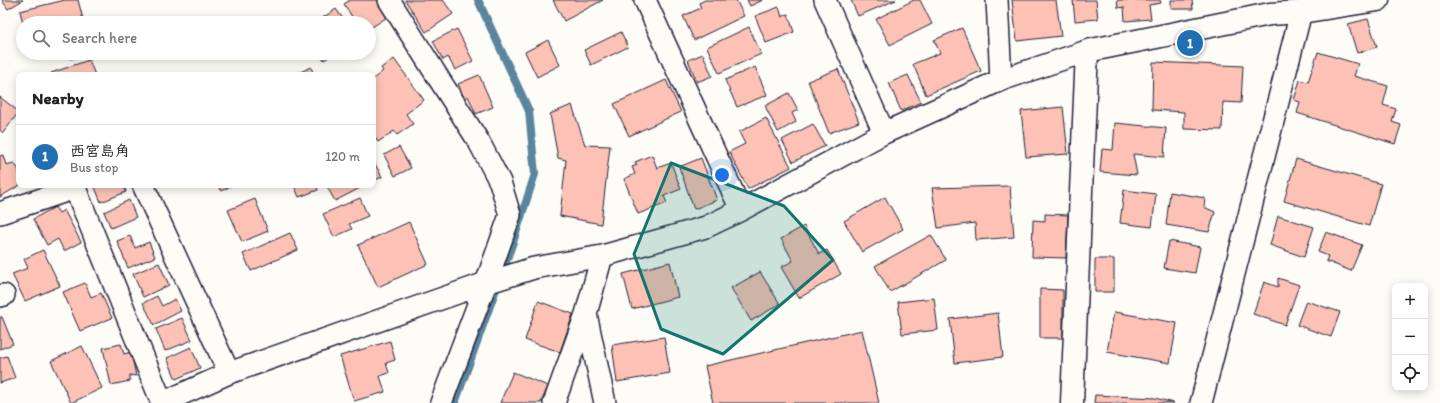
<!DOCTYPE html>
<meta charset="utf-8">
<style>
body{margin:0;font-family:Itim,"Klee One",sans-serif;background:#f2f2f2;color:#222}
.controls{position:absolute;right:12px;bottom:12px;display:grid;overflow:hidden;border-radius:8px;box-shadow:0 2px 10px #0003}
.controls button{width:36px;height:36px;display:grid;place-items:center;padding:0;border:0;border-bottom:1px solid #e0e0e0;background:#fff;color:#222;font:20px sans-serif}
.you{position:absolute;left:722px;top:175px;width:14px;height:14px;margin:-10px;border:3px solid #fff;border-radius:50%;background:#1a73e8;box-shadow:0 0 0 6px #1a73e833}
.badge{display:grid;place-items:center;width:26px;height:26px;border-radius:50%;background:#1f6fb2;color:#fff;font-size:13px;font-weight:700}
.pin{position:absolute;translate:-50% -50%;border:2px solid #fff;box-shadow:0 1px 4px #0006}
.list{margin:0;padding:0;list-style:none}
h2{display:flex;justify-content:space-between;align-items:center;height:52px;margin:0;padding:0 16px;font-size:17px}
h2 small{font-size:13px;font-weight:400;color:#767676}
.list li{display:grid;grid-template-columns:26px 1fr auto;gap:12px;align-items:center;box-sizing:border-box;height:64px;padding:0 16px;border-top:1px solid #e0e0e0}
.list b{display:block;font-size:15px;white-space:nowrap}
.list p{margin:0;font-size:13px;white-space:nowrap;color:#767676}
.list em{font-size:13px;font-style:normal;color:#767676}
.icon{flex:none;width:22px;height:22px;fill:none;stroke:currentColor;stroke-width:2;stroke-linecap:round;stroke-linejoin:round}
.map{position:relative;flex:none;width:1440px;height:403px;overflow:hidden}
.search{position:absolute;background:#fff;box-shadow:0 2px 10px #0003;left:16px;top:16px;width:360px;height:44px;display:flex;align-items:center;gap:10px;box-sizing:border-box;padding:0 14px;border-radius:22px;color:#767676;font-size:15px}
.panel{position:absolute;background:#fff;box-shadow:0 2px 10px #0003;left:16px;top:72px;width:360px;height:116px;border-radius:8px}
.map>svg:first-child{display:block}
.lines{fill:none;stroke-linecap:round;stroke-linejoin:round}
.stream{stroke:#5a859e;stroke-width:8}
.building{fill:#fdc2b5;stroke:#22223b}
.minor-casing{stroke:#22223b;stroke-width:24}
.tertiary-casing{stroke:#22223b;stroke-width:25}
.minor{stroke:#fdfcf7;stroke-width:21}
.tertiary{stroke:#fdfcf7;stroke-width:22}
.marked{fill:#0f766e;fill-opacity:0.2;stroke:#0f766e;stroke-width:3;stroke-linejoin:round}
</style>
<div class="map">
<svg width="1440" height="403" viewBox="0 0 1440 403">
<rect width="100%" height="100%" fill="#fdfcf7"/>
<filter id="ink" filterUnits="userSpaceOnUse"><feTurbulence type="fractalNoise" baseFrequency=".025" numOctaves="2"/><feDisplacementMap in="SourceGraphic" scale="8" xChannelSelector="R" yChannelSelector="G"/><feConvolveMatrix kernelMatrix="1 2 1 2 8 2 1 2 1" color-interpolation-filters="sRGB"/></filter>
<g filter="url(#ink)">
<g class="lines">
<!-- stream -->
<path class="stream" d="M455,403L513,242L535,174L529,111L478,0"/>
</g>
<!-- building -->
<path class="building" d="M2,0H23L8,9Z
M65,0H78L84,23H23L20,11Z
M350,0H378L389,16L369,29V23H356L344,4Z
M405,0H443L453,14L426,32Z
M553,0H603L564,21Z
M705,0H736L744,16L694,40L683,16L701,8L699,3Z
M747,0H763L750,6Z
M851,0H896L858,16Z
M914,0H920L932,24L890,45L876,19Z
M1012,0H1056L1061,36L1017,41Z
M1073,0H1096L1098,19L1075,21Z
M1117,0H1160L1161,3L1149,5L1151,19L1125,21L1124,7L1118,8Z
M1171,0H1192L1193,9H1171Z
M779,7L782,17L788,14L794,32L766,43L755,16Z
M336,9L346,23H315Z
M242,17L246,23H232Z
M1368,19L1377,47L1357,53L1348,24Z
M749,27L761,54L719,73L707,47Z
M962,28L981,71L926,95L913,64L940,53L934,40Z
M457,29L473,61L455,70L448,57L443,60L433,41Z
M621,32L628,47L591,65L584,50Z
M548,40L560,65L537,77L525,52Z
M1318,52L1358,64L1354,76L1388,86L1383,105L1396,109L1392,122L1401,125L1395,144L1297,113L1300,102L1294,100L1300,80L1308,82Z
M69,53H91L70,59Z
M319,53H335L324,60Z
M703,54L712,76L697,82L688,60Z
M394,59L424,100L406,114L413,124L397,135L394,131L378,142L373,135V79L383,71L381,68Z
M89,60L95,75H51V73Z
M1153,62L1243,66L1241,103L1223,102L1222,130L1184,129V112L1152,110Z
M311,67L314,75H294Z
M755,67L767,95L737,107L725,80Z
M838,69L859,122L829,133L808,81Z
M479,75L493,107L476,114L468,96L464,98L458,84Z
M908,75L921,102L901,111L889,83Z
M666,80L681,112L629,136L614,104Z
M789,93L798,110L792,113L796,122L778,132L765,106Z
M0,97L19,112L3,133L0,130Z
M572,105L585,145L610,146L601,224L560,216L566,160L558,158L550,114Z
M1063,107L1068,154L1026,157L1021,111Z
M766,118L791,167L748,189L729,152L745,144L739,132Z
M1115,123L1166,128L1164,157L1133,154L1137,175L1100,172L1102,149L1113,150Z
M813,124L825,146L793,162L782,140Z
M399,147L411,168L395,176L384,155Z
M3,155L6,165L14,163L19,170L20,185L0,197V156Z
M652,155L657,168L671,163L681,189L664,196L667,203L638,214L624,179L635,174L632,167L637,165L635,162Z
M701,158L717,200L694,209L679,167Z
M1296,159L1381,184L1369,226L1284,201Z
M373,160L382,177L373,181Z
M94,185H124L126,192L101,202Z
M218,185H233L221,191Z
M294,185H316L318,190L299,197Z
M326,185H366L335,201Z
M1010,186L1014,237L976,240L975,223L938,228L932,188Z
M1124,190L1156,194L1152,227L1120,223Z
M1170,192L1205,198L1204,207L1215,212L1209,232L1166,225Z
M885,197L903,229L862,252L844,221Z
M360,198L368,216L349,224L352,229L334,237L323,214Z
M255,199L268,231L242,242L228,210Z
M129,200L136,217L111,228L104,212Z
M55,207L59,213L64,210L81,242L64,251L58,239L47,245L33,219Z
M1045,214L1068,215L1066,258L1032,257L1033,220L1045,221Z
M1278,216L1314,227L1304,257L1270,245Z
M409,222L428,264L378,287L358,245Z
M804,226L819,254L827,250L841,274L799,298L781,267L793,261L781,239Z
M1326,232L1362,245L1351,271L1326,261L1328,256L1318,252Z
M290,233L298,250L251,271L243,254Z
M931,235L946,260L890,292L875,266Z
M130,236L135,248L149,242L155,257L128,268L117,241Z
M1169,241L1200,247L1195,273L1164,268Z
M43,250L60,286L25,301L12,274L28,268L24,259Z
M1095,259H1114V292H1095Z
M670,262L678,297L632,309L623,274Z
M159,263L169,285L143,297L133,274Z
M760,272L780,304L751,321L731,288Z
M1278,278L1299,285L1285,325L1253,314L1264,282L1278,287Z
M85,283L91,297L101,293L112,318L80,331L63,292Z
M1040,289L1063,290V338H1040Z
M157,296L162,306L175,299L181,311L154,325L143,303Z
M934,298L938,330L902,334L898,302Z
M538,301L573,314L560,352L525,340Z
M1306,301L1340,312L1331,337L1297,325Z
M1114,312L1177,323L1170,363L1107,352Z
M998,313L1003,357L955,363L950,319Z
M0,317H2L13,344L0,349Z
M182,318L192,340L165,351L156,329Z
M862,330L879,403H713L705,366Z
M664,337L670,373L617,382L612,345Z
M390,341L395,360L386,363L389,373L380,376L385,392L354,401L340,356Z
M121,344L124,354L131,352L136,376L130,375V381L111,385L103,348Z
M82,346L102,388L71,403L51,361Z
M191,347L200,368L176,379L167,358Z
M7,356L15,378L0,383V358Z
M513,372L548,386L541,403H500Z
M1095,395L1155,398L1174,403H1094Z"/>
<g class="lines">
<!-- minor casing -->
<g class="minor-casing">
<path id="minor" d="M389,0L479,142L500,182L510,215L486,283L441,403
M645,0L741,210
M825,0L884,133
M997,0L1001,80
M143,185L229,373
M0,213L75,188L162,403
M602,256L586,314L605,403
M0,296L4,295
M162,403L229,373L486,283L534,268L602,256L706,227L741,210L884,133L1001,80L1087,51
M554,403L586,314
M1201,403L1301,12"/>
</g>
<!-- tertiary casing -->
<g class="tertiary-casing">
<path id="tertiary" d="M1072,403L1087,51L1270,14L1301,12L1378,0"/>
</g>
<!-- minor -->
<use href="#minor" class="minor"/>
<!-- tertiary -->
<use href="#tertiary" class="tertiary"/>
</g>
</g>
<!-- marked area -->
<path class="marked" d="M671,163L784,206L833,260L723,354L661,329L634,254Z"/>
</svg>
<div class="controls">
<button>+</button>
<button>−</button>
<button><svg class="icon" aria-label="locate" viewBox="0 0 24 24"><circle cx="12" cy="12" r="6"/><path d="M12 2v4M12 18v4M2 12h4M18 12h4"/></svg></button>
</div>
<div class="you"></div>
<div class="pin badge" style="left:1190px;top:43px">1</div>
<div class="search"><svg class="icon" aria-label="search" viewBox="0 0 24 24"><circle cx="10" cy="10" r="6"/><path d="M15 15l6 6"/></svg>Search here</div>
<section class="panel">
<h2>Nearby<small></small></h2>
<ul class="list">
<li><span class="badge">1</span><div><b>西宮島角</b><p>Bus stop</p></div><em>120 m</em></li>
</ul>
</section>
</div>
